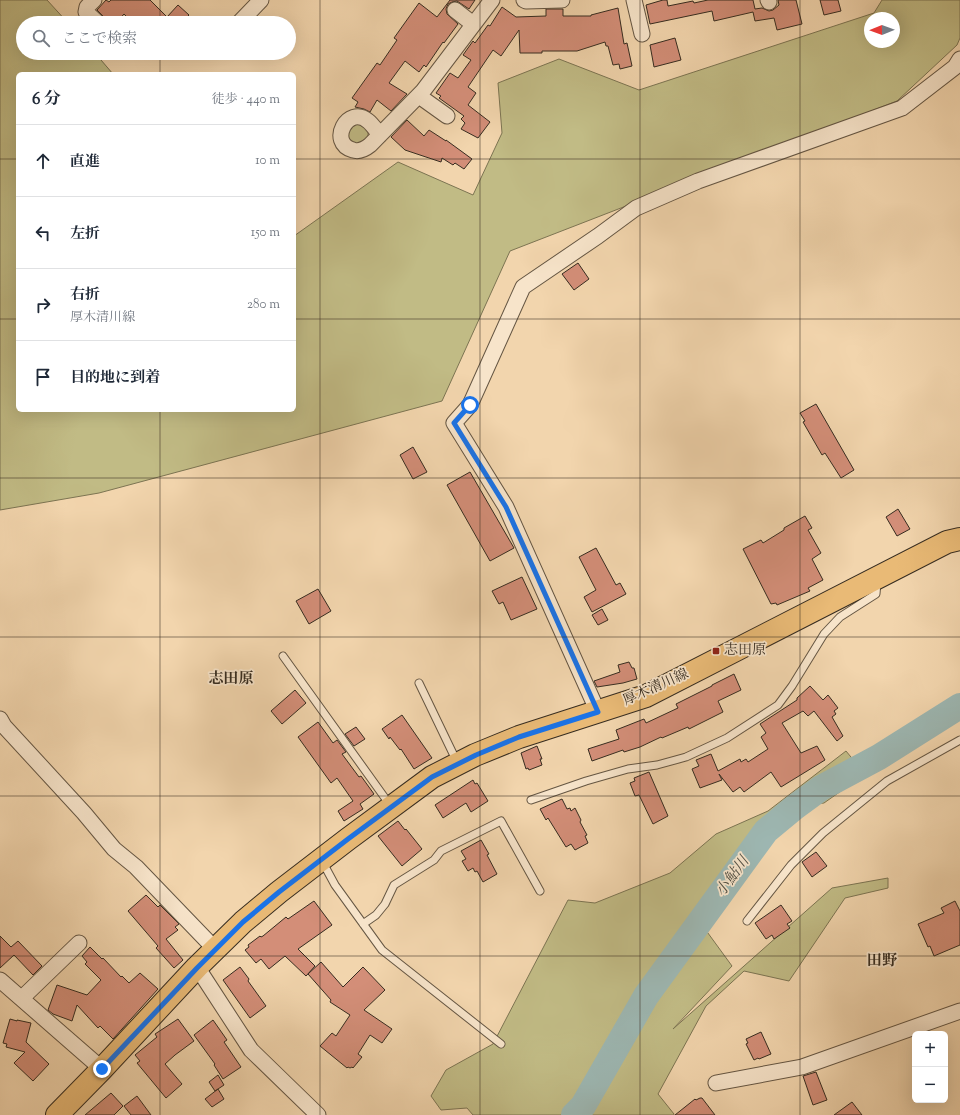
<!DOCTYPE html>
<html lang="ja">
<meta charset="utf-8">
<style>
body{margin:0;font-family:"Sorts Mill Goudy","Noto Serif JP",serif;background:#f6f6f7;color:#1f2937}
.controls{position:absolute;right:12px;bottom:12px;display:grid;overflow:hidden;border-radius:6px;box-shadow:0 4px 16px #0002}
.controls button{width:36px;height:36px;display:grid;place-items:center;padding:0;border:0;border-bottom:1px solid #e0e1e3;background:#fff;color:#1f2937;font:20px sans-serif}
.compass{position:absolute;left:864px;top:12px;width:36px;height:36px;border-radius:50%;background:#fff;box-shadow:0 4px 16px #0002;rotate:269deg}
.stop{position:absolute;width:12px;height:12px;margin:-9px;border:3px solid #1a73e8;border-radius:50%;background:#fff}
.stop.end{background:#1a73e8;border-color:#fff;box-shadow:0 1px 4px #0008}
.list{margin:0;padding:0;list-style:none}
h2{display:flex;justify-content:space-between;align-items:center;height:52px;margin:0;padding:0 16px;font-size:17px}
h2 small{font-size:13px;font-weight:400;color:#747a83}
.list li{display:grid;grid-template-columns:26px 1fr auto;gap:12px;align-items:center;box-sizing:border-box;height:72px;padding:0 16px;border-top:1px solid #e0e1e3}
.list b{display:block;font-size:15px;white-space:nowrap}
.list p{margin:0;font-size:13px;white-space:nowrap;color:#747a83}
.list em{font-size:13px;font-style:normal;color:#747a83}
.icon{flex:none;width:22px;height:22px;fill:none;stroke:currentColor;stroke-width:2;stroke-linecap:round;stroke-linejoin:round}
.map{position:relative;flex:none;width:960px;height:1115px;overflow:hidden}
.search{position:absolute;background:#fff;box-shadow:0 4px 16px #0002;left:16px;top:16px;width:280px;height:44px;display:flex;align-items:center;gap:10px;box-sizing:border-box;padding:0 14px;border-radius:22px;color:#747a83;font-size:15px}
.panel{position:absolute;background:#fff;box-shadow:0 4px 16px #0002;left:16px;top:72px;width:280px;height:340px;border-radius:6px}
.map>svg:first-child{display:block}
.green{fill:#c1bb85;stroke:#7c7452;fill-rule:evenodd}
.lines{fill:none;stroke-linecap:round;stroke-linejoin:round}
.river{stroke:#9db7b2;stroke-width:26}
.building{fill:#d38e78;stroke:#362c20}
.lane-casing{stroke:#655643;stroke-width:9}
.street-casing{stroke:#655643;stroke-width:17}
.primary-casing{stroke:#362c20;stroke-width:24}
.lane{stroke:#f7e4ca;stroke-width:7}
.street{stroke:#f7e4ca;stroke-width:15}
.primary{stroke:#e9ba76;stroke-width:22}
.route{stroke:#1a73e8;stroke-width:5}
.grid{fill:none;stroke:#362c20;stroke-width:1;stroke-opacity:0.55}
.poi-dot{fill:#8f2418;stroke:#f7e4ca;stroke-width:1.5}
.labels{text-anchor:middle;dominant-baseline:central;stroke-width:3.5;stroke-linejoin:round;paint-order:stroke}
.poi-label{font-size:14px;fill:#362c20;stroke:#f7e4ca;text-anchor:start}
.street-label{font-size:14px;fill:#362c20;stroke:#f7e4ca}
.neighbourhood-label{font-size:15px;font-weight:bold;fill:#362c20;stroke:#f7e4ca}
.water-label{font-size:15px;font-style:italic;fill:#504f44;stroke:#f7e4ca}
</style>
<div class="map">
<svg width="960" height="1115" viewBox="0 0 960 1115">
<rect width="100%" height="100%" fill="#f2d5ad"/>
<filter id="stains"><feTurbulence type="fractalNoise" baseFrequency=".005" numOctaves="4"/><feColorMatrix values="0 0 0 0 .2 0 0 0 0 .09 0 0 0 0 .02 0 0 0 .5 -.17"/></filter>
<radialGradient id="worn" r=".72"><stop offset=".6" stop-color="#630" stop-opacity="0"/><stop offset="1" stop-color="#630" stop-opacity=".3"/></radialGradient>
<!-- green -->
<path class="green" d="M0,0H47L68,23H23V53H95L113,74H18V410H294V236L398,162L473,195L502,133L498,83L559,59L639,90L874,13L882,0H960V38L957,45L897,101L510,251L442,401L99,493L0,510ZM870,18H894V42H870Z
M357,123L368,130V138L355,146L345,133Z
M846,751L865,774L824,803L802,805L688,925L705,929L732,966L673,1029L832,888L888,878V888L845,898L789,981L744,971L706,1006L658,1094L674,1114V1115H473L467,1108L441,1110L431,1096L446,1070L493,1044L568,900L595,903L670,873L716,834L768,811Z"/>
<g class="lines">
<!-- river -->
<path class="river" d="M574,1115L583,1106L646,996L766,831L795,807L821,788L879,757L960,706"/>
</g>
<!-- building -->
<path class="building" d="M106,0L109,2L111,0H150L167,17L178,5L189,15L181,23H133L124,14L116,23H110L97,10Z
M450,0H475L469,9L457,1L452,2L448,4L446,9L447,14L458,24L444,43L443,42L426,67L424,65L419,72L405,61L389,83L407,94L391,111L377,100L370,112L364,109L355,107L358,102L352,98L377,63L380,65L397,40L394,38L419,3L437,17Z
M663,0H667L668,6L693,1L694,3L708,0H753L755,9L762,8L769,11L773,10L779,5L778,0H796L802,24L777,30L774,18L755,21L753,12L714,21L712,11L650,24L646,5Z
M820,0H838L841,11L824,15Z
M502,7L516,17L546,16V9H563V16H591V15L618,8L624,44L627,43L632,66L620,69L619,64L613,65L608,46H606L605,42L577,51H542V53H520L519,30L501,56L493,50L468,87L476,93L468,105L490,122L478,138L461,129L465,123L461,119L464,116L439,98L441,96L436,93L450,73L458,78L471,60L463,55L473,41L475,43L488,25L490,26Z
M675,38L681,60L654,67L650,45Z
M407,120L424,136L429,130L446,141V140L472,159L464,169L455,163L453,165L442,158L441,162L405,150L391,137Z
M578,263L589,279L574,290L562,274Z
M816,404L854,470L841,478L825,453L822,455L803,422L805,421L800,413Z
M413,447L427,472L413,479L400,455Z
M470,472L514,548L490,561L447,485Z
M898,509L910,529L897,536L886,517Z
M805,516L812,528L808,530L821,553L812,559L823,580L808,588L810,591L777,605L776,603L771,604L743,549L761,540L763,543L784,530V528Z
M596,548L616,585L620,583L626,594L592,612L584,597L596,590L579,557Z
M522,577L537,609L511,620L503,602L499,604L492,591Z
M318,589L331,611L309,624L296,601Z
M602,609L608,620L598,625L592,615Z
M629,662L632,668H634L637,679L623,683L597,687L594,681L620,672L618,665Z
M734,674L741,690L718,701L723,712L689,729L688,727L662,738L661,737L640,747L624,752L623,750L592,761L588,749L619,739L616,730L644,719L646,723L678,708L676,704L712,686V685Z
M810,686L823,700L828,695L838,708L834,711L836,714L832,717L843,736L837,741L814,711L808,716L803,711L782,723L801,753L817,746L825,760L781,787L771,772L744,792L740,787L733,792L719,774L722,780L700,788L692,769L699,766L696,760L711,754L718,771L740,759L741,762L746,759L748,762L768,749L761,737L766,733L760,724L797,700V698Z
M295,690L306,703L282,724L271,711Z
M402,715L432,758L414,769L401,749L400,750L390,737L389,739L382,729Z
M318,722L333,743L337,740L346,752L342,754L359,777L361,776L374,794L360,804L363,809L344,821L338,811L353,801L337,778L331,783L298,737Z
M356,727L365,739L354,746L345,734Z
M537,746L542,759H540L542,765L529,770L528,768L526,769L521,753Z
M649,772L668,816L653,824L639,795L635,796L630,783L635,781L634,778Z
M473,780L475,784L477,783L488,801L471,812L466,803L443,818L435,805Z
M562,799L567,809L570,808L571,811L575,808L581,820L580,822L587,835L585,836L588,843L575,850L571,844L566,847L548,818L546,820L540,809Z
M398,821L405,830L406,829L422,849L402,866L378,836Z
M481,840L489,854L487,855L497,874L483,882L477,871L475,872L473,868L468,871L462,861L466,859L461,851Z
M816,852L827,866L812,877L802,862Z
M146,895L158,907L160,905L179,924L175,927L178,930L166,939L183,960L174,968L156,948L158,946L128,911Z
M314,901L332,925L298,949L315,966L306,976L285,956L269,969L261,959L256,963L245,950L249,947L248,945L260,936L261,937L263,936L286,917L288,919Z
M955,901L960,911V945L934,956L930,946L928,947L918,924L944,913L941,908Z
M781,905L792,921L787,924L790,928L774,939L772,935L766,939L755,923Z
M0,936L11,947L18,941L42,966L33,975L14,955L0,968Z
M90,947L102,959L103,958L121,977L122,976L129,983L140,973L158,989L113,1039L100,1026L98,1028L77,1005L72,1021L53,1014L48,1010L57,985L87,995L101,980L85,964L87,962L82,956Z
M321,962L343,987L363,967L385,990L364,1010L392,1029L382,1043L370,1035L358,1054L362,1057L353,1068L352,1067L350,1068L348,1067L347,1068L320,1046L332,1033L336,1036L350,1015L330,1002L331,1000L308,974Z
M240,967L249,979L248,981L266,1006L250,1018L223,980Z
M10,1019L17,1021V1020L31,1023L26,1042L49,1064L33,1081L14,1063L25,1052L6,1047L7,1044L3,1043Z
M178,1019L194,1041L175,1055L165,1064L182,1084L166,1098L137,1063L140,1061L135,1055L157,1037L155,1034Z
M213,1020L227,1040L224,1042L241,1067L223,1079L214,1065L215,1064L194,1035Z
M761,1032L771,1054L759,1059L758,1058L754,1060L746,1044L748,1043L746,1039Z
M816,1072L827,1100L813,1105L803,1076Z
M218,1075L224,1085L215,1091L209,1082Z
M218,1089L224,1099L212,1107L205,1099Z
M111,1093L123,1106L114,1115H85Z
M137,1096L151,1115H131L124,1106Z
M700,1098H702L715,1115H675L695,1099L696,1100Z
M852,1102L862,1115H834Z"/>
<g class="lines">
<!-- lane casing -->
<g class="lane-casing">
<path id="lane" d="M283,656L390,805
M419,683L457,762
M531,800L586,781L628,769L657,765L686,757L727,738L778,705L792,686L824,634L840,617L876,594L877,582
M322,861L335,885L382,950L501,1044
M747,921L791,865L823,833L887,781L960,740
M363,924L376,915L385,904L394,885L434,860L441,851L501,821L540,891"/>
</g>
<!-- street casing -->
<g class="street-casing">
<path id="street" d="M94,0L87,7L86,12L98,23
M524,0L526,1L562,0
M634,0L642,34
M768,0L769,2
M455,10L473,24
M239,23L261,0
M419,96L447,116
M380,135C376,130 372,124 368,121C348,104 327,143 353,150C359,152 365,149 370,145L423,91L492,0
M598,712L506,507L454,423L470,405L523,287L598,236L636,208L698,181L902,108L955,67L960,59
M0,719L4,726L84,813L114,849L136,867L215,949
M197,967L251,1050L318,1115
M0,980L102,1069
M22,998L79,943
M716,1083L802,1067L960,1011"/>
</g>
<!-- primary casing -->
<g class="primary-casing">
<path id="primary" d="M57,1115L102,1069L197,967L243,922L279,892L348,839L432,777L475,755L519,737L646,696L947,542L960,539"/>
</g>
<!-- lane -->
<use href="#lane" class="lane"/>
<!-- street -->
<use href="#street" class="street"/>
<!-- primary -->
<use href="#primary" class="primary"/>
</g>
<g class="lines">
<!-- route -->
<path class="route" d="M102,1069L197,968L243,922L279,892L348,839L432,777L476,755L519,737L598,712L506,507L454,423L470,405"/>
</g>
<!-- grid -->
<path class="grid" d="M160,0V23M320,0V1115M480,0V1115M640,0V1115M800,0V1115M160,53V74M0,159H18M294,159H960M0,319H18M294,319H960M160,410V1115M0,478H960M0,637H960M0,796H960M0,956H960"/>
<!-- markers -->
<rect class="poi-dot" x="712" y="647" width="8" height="8" rx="2"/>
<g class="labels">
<!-- poi labels -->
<g class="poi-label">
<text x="724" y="651">志田原</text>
</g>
<!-- street labels -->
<g class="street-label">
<text transform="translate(656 688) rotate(-24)">厚木清川線</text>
</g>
<!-- neighbourhood labels -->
<g class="neighbourhood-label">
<text x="231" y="679">志田原</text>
<text x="882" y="961">田野</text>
</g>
<!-- water labels -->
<g class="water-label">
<text transform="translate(733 877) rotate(-54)">小鮎川</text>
</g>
</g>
<rect width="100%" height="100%" filter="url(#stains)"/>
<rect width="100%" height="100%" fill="url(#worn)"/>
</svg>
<div class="controls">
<button>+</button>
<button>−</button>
</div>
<svg class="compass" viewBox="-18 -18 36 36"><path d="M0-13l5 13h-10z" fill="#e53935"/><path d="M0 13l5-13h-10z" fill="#747a83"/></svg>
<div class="stop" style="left:470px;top:405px"></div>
<div class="stop end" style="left:102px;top:1069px"></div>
<div class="search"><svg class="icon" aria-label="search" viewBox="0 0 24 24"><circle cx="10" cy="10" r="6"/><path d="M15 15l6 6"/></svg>ここで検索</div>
<section class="panel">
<h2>6 分<small>徒歩 · 440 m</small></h2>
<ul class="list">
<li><svg class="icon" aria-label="ahead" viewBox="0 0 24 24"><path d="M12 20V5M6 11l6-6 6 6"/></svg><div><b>直進</b></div><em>10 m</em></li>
<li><svg class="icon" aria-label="left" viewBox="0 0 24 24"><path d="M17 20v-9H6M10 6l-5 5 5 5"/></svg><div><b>左折</b></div><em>150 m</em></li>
<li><svg class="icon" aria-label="right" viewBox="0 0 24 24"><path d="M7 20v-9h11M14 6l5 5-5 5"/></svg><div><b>右折</b><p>厚木清川線</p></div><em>280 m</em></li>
<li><svg class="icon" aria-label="arrive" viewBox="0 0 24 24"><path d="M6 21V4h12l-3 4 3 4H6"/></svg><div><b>目的地に到着</b></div></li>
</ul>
</section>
</div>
